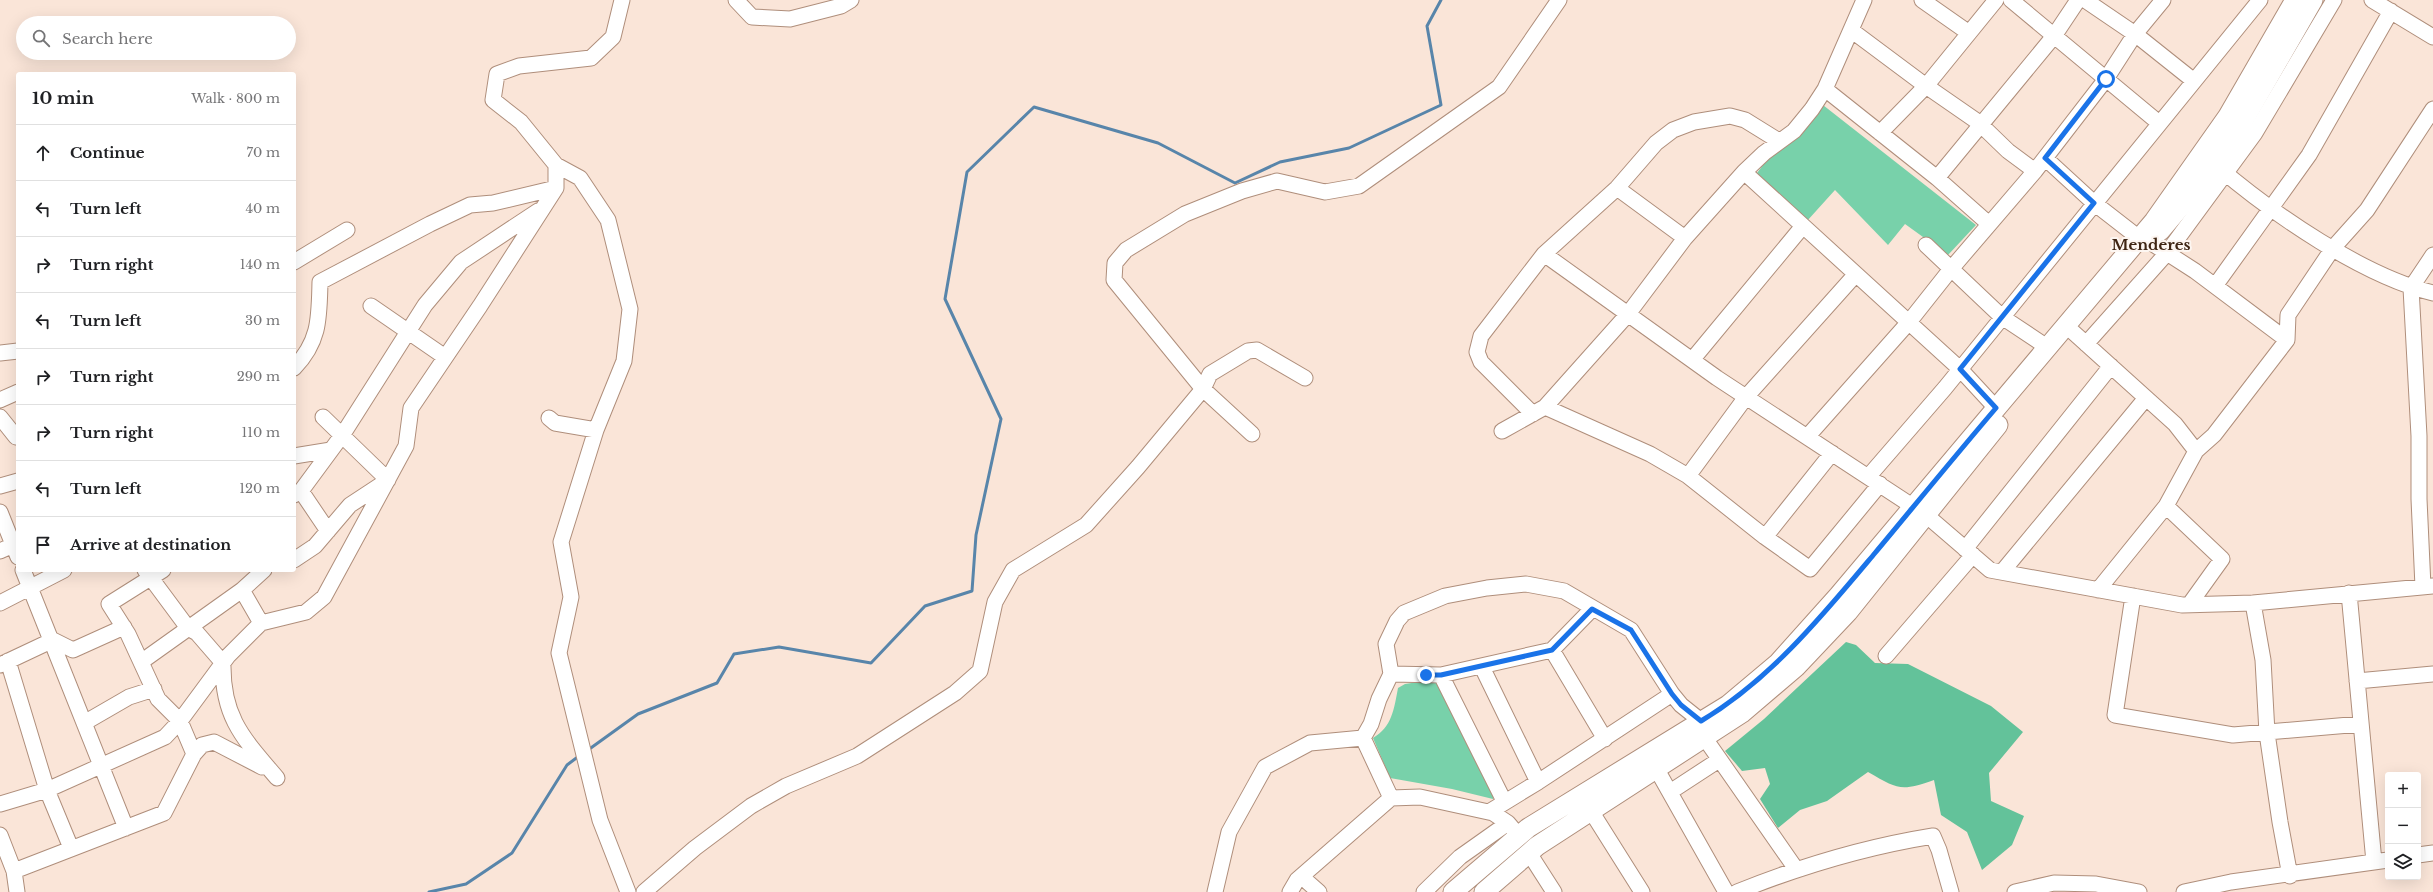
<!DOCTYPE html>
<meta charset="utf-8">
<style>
body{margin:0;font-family:"Libre Baskerville",serif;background:#f2f2f2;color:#202124}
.controls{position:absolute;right:12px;bottom:12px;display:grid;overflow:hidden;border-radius:4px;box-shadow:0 4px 16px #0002}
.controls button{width:36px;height:36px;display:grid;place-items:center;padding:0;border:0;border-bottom:1px solid #e0e0e0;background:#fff;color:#202124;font:20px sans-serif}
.stop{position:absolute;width:12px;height:12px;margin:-9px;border:3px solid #1a73e8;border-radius:50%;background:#fff}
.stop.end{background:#1a73e8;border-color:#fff;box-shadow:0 1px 4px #0008}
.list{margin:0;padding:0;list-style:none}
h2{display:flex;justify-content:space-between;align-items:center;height:52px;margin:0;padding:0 16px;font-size:17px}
h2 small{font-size:13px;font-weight:400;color:#757577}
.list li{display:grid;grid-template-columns:26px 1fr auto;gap:12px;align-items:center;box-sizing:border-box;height:56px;padding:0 16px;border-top:1px solid #e0e0e0}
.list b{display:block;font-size:15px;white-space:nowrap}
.list em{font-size:13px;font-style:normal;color:#757577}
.icon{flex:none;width:22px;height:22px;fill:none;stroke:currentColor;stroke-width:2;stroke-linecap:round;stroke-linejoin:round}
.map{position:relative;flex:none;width:2433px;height:892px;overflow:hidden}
.search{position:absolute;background:#fff;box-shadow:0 4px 16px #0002;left:16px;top:16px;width:280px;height:44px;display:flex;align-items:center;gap:10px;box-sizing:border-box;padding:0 14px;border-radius:22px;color:#757577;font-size:15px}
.panel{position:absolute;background:#fff;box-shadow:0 4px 16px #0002;left:16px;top:72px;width:280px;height:500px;border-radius:4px}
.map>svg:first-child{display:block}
.green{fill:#78d1aa}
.forest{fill:#63c29a}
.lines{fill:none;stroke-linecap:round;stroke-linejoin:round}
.stream{stroke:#5885aa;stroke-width:3}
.minor-casing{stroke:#af8e7b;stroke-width:17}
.major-casing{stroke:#af8e7b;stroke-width:21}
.minor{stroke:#fff;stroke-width:15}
.major{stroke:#fff;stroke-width:19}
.route{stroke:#1a73e8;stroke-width:5}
.labels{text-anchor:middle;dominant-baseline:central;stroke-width:4;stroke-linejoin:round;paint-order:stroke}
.district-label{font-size:15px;font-weight:bold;fill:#3e2513;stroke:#fdf6f1}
</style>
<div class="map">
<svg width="2433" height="892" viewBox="0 0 2433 892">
<rect width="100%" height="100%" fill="#fae5d8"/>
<!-- green -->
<path class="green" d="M1814,98L1976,225L1948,255L1905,224L1888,245L1835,190L1807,221L1757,173Z
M1425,681L1440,682L1495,793L1493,799L1452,789L1390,778L1373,738C1392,727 1394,709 1398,688L1405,684Z"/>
<!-- forest -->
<path class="forest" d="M1846,642L1856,645L1875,663L1908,664L1991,706L2023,732L1989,773L1991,801L2024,816L2012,845L1982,870L1967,832L1941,815L1934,780C1900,792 1898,789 1868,772L1827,801L1800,810L1778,828L1760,799L1770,784L1765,768L1742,771L1725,751L1764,719Z"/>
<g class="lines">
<!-- stream -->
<path class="stream" d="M588,750L638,714L717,683L734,654L779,647L871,663L925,606L972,591L976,535L1001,419L945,299L967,172L1034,107L1158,143L1235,183L1280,162L1349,148L1441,105L1427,26L1441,0
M429,892L466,884L512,853L567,765L579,756"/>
<!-- minor casing -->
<g class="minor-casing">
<path id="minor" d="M622,0L613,37L591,58L519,66L497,74L493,100L521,122L556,165L580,178L608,220L630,309L624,361L596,430L561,542L571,597L559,653L600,820L628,892
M736,0L752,17L790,19L841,6L851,0
M1922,0L1969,33
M2011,0L2159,123
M2085,0L2135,34L2194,81
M2372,0L2433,37
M1851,30L1926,86L1978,122L2008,151L2035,171
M1825,89L1937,178L1989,224
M1880,133L1926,86L1996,0
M2045,158L2094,203L2139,238
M2218,167C2273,214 2363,276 2433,293
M1744,172L1960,369L1996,408
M1937,178L2054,36L2078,0
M1617,188L1685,238
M2150,242L2195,271L2287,340
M1926,245L2002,317L2047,347
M1544,254L1717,378L1926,515L1990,570L2182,605L2253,603L2433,586
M294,262L347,230
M2215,286L2309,155L2391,11
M371,306L445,357
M2073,332L2175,424L2196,451
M2086,344L2167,253L2255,133L2334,0
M0,353L18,351
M1692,360L1803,226
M294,368C320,341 319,318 320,282L430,224L470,205L493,203L556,188
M0,400L18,392
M1545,407L1650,454L1688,476L1765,537L1810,569L1880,484
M1533,414L1481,362L1477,352L1481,336L1544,254L1617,188L1656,143L1673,130L1694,122L1730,116L1745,120L1779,141
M0,417L16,437
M549,418L555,423L596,430
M1502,431L1545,407L1628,314L1685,238L1744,172L1764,153L1794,131L1812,109L1825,89L1864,0
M1252,434L1203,389L1114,280L1115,263L1126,250L1185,214L1242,191L1277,181L1325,192L1359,186L1499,87L1559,0
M1807,437L1909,322L1951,269L2035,171L2106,79L2135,34L2163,0
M294,456L331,450
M1688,476L1746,397L1856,274
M1868,477L1945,388L2260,0
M0,486L18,481
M301,491L328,531
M294,495L301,491L343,434L425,305L461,262L538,211
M2166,506L2222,559L2189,605
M0,512L18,557
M1765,537L1832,453
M1965,549L2111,366
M0,551L18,543
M294,560L315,546L350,505L388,480L323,417
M23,570L126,828
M145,570L188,628L197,633L223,663C222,718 244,739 277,778
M2002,572L2146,398
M2423,587L2419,499V436L2411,288L2433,255
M242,590L261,623
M2098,590L2166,506L2196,451L2214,435L2287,340L2288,315L2333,248L2367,210L2433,109
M2349,593L2374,862
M2133,596L2115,715L2233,735L2361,724
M0,603L64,570
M2253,603L2263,660L2267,733L2280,822L2290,876
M1552,650L1605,739
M1886,656L1973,555
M8,661L47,790L71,848
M141,662L242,590L264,570
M0,665L53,640L73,650L124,627
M1482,667L1538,782
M1391,674L1441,675L1552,650L1592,609
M1441,675L1504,801
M2357,681L2433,674
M84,723L129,697L154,689
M1704,737L1796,869
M1363,738L1391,798
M194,754L202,745L214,742L262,767
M1656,768L1726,892
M1670,792L1719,760
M0,804L47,790L165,737L180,721L228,656L261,623L306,612L324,597L406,446L411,408L480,306L556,188V165
M1591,811L1642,892
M1489,812L1538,782L1672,694
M0,835L14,871L17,892
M1529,853L1554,892
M2418,855L2433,853
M14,871L164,813L194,754L180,721L158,699L128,634L109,604L163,570
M1302,877L1319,892
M644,892L695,848L751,806L786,786L857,756L955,693L980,671L995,602L1013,570L1086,525L1138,467L1203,389L1210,374L1248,351L1257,350L1305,378
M1215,892L1229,832L1265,767L1310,743L1363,738L1371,724L1379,699L1391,674L1386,644L1397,621L1404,613L1445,596L1487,588L1526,584L1564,591L1631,630L1672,694L1681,705L1701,721
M1290,892L1297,880L1391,798L1420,797L1493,813L1508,823L1519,836
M1424,892L1460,857L1508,823
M1737,892C1801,866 1865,847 1933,836L1939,850L1951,892
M2015,892L2054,883L2096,884L2139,892
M2184,892L2231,882L2388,860"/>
</g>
<!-- major casing -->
<g class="major-casing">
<path id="major" d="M2160,231L2193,192L2241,125L2313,0
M1453,892L1528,828L1728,705L1778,663L1838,596L2154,221L2228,116L2295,0
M1484,892L1537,846L1742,713L1796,667L1848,612L1998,425"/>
</g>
<!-- minor -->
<use href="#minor" class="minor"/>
<!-- major -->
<use href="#major" class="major"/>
</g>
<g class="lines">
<!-- route -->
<path class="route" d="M1426,675H1441L1552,650L1592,609L1631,630L1672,694L1681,705L1701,721C1771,679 1823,615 1875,553C1915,505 1955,456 1996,408L1960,369L2094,203L2045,158L2106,79"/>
</g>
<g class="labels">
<!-- district labels -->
<g class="district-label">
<text x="2151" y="244">Menderes</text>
</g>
</g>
</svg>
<div class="controls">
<button>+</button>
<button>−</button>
<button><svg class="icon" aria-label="layers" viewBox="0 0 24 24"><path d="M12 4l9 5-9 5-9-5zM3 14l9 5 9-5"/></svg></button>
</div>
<div class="stop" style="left:2106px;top:79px"></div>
<div class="stop end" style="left:1426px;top:675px"></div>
<div class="search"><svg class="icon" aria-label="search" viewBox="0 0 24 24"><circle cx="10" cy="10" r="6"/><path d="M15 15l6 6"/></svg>Search here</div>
<section class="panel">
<h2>10 min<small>Walk · 800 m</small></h2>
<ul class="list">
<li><svg class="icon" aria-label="ahead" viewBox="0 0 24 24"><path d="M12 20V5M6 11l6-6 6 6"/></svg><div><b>Continue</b></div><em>70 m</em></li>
<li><svg class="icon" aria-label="left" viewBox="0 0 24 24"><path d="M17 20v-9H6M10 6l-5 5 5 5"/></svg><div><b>Turn left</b></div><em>40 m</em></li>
<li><svg class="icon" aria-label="right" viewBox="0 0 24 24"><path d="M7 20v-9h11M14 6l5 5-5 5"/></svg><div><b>Turn right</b></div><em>140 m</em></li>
<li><svg class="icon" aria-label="left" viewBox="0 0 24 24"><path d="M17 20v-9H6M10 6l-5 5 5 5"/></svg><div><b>Turn left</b></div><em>30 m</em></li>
<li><svg class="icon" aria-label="right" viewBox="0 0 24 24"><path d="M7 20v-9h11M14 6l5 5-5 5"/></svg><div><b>Turn right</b></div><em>290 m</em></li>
<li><svg class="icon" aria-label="right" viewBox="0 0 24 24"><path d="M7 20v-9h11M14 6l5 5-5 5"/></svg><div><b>Turn right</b></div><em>110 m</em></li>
<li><svg class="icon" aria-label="left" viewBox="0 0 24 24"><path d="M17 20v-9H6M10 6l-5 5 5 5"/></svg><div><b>Turn left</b></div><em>120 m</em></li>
<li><svg class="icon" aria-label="arrive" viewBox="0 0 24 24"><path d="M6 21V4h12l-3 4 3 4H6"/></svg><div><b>Arrive at destination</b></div></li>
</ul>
</section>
</div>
